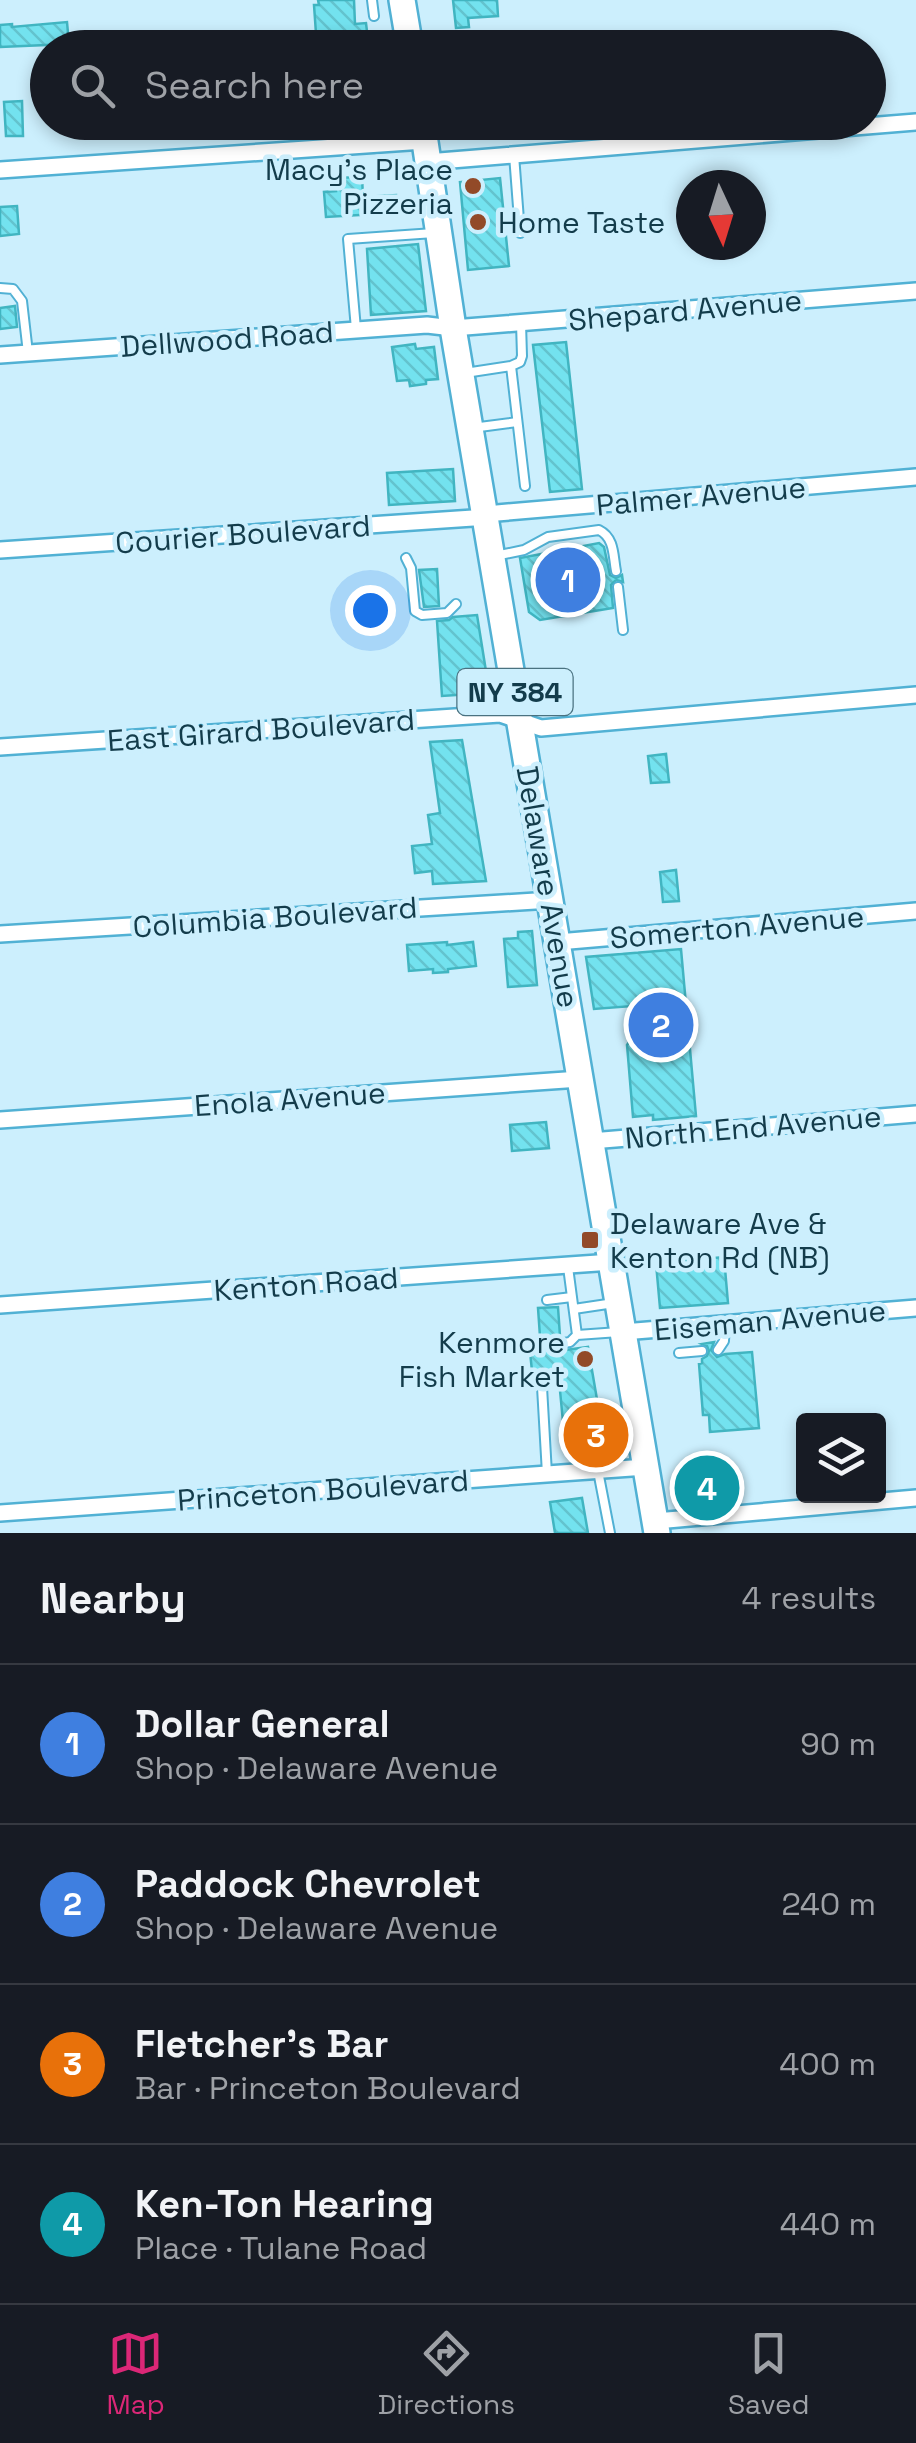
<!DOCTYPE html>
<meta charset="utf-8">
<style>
body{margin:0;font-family:"Space Grotesk",sans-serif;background:#242831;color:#f1f3f6}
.controls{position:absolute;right:30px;bottom:30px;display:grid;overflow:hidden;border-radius:10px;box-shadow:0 5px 15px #0003}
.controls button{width:90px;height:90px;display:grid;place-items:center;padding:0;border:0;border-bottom:2px solid #363941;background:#171b24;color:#f1f3f6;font:50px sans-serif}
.compass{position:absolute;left:676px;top:170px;width:90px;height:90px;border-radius:50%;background:#171b24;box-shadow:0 5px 15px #0003;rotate:176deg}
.you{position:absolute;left:370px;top:610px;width:35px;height:35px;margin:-25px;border:8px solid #fff;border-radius:50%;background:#1a73e8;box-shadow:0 0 0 15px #1a73e833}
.badge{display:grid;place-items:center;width:65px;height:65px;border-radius:50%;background:#db2777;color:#fff;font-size:32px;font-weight:700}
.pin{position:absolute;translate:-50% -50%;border:5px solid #fff;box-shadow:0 2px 10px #0006}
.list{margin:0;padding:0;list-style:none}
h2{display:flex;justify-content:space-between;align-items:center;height:130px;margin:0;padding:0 40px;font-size:42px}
h2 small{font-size:32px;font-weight:400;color:#9ea1a6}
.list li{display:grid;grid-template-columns:65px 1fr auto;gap:30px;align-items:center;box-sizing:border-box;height:160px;padding:0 40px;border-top:2px solid #363941}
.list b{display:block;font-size:38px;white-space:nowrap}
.list p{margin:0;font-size:32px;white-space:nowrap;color:#9ea1a6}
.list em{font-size:32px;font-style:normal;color:#9ea1a6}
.icon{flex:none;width:55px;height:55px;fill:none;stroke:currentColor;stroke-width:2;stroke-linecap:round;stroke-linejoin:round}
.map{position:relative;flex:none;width:916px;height:1533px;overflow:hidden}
.search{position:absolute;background:#171b24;box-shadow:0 5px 15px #0003;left:30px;right:30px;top:30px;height:110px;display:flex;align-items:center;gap:25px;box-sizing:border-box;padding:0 35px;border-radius:55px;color:#9ea1a6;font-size:38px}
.sheet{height:770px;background:#171b24}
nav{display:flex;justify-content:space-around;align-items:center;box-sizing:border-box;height:140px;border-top:2px solid #363941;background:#171b24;font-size:28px;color:#9ea1a6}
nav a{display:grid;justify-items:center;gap:5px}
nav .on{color:#db2777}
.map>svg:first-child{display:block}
.building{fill:url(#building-back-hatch);stroke:#41b5c1;stroke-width:2.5}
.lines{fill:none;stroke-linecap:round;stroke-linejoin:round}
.service-casing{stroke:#51b1d4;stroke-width:12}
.minor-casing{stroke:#51b1d4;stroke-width:20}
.primary-casing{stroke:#51b1d4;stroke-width:30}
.service{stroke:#fff;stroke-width:8}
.minor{stroke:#fff;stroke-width:15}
.primary{stroke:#fff;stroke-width:25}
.poi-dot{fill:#924a28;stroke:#cceffd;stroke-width:4}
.labels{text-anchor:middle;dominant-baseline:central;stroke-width:9;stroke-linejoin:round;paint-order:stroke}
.shield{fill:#cceffd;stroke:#4a7280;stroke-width:2.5}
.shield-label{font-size:28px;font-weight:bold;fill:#133c4b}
.poi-label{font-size:30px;fill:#133c4b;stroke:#cceffd;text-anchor:end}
.street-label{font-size:30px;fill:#133c4b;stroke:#cceffd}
</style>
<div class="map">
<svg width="916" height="1533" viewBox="0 0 916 1533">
<defs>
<pattern id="building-back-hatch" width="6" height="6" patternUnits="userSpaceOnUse" patternTransform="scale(2.5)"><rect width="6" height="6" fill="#73e2ef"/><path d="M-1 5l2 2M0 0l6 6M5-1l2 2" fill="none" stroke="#63c3ce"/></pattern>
</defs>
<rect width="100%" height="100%" fill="#cceffd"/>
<!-- building -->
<path class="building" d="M318,0H354L355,24L366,23L369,48H317L314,5H319Z
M453,0H497L498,16L468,18L469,27L456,28Z
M67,22L69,44L0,47V25L12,24V27Z
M22,101L23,136H6L4,102Z
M362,177L363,197L396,195V200L410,199L411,212L326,217L324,192L336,191L335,178Z
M500,178L509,266L468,270L460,182Z
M17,206L19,234L0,236V207Z
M418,244L426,311L371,315L367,249Z
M15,306L17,327L0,329V308Z
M566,342L582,489L550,492L533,345Z
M415,344L416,349L434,347L438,379L426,380V384L410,386L409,380L397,381L392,347Z
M453,469L455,501L389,505L387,473Z
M599,543L604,547L610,575L616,578L622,575L623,582L616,580L611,585L613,608L540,620L529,612L520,558Z
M437,569L439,606L424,607L419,570Z
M477,615L489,690L487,693L442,696L437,621L449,620L453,617Z
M462,740L486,881L433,884L432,871L415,873L412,846L432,844L428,815L440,813L430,742Z
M666,754L669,782L651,783L648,756Z
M676,870L679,901L663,902L660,872Z
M532,931L537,985L508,987L504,939L518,938V932Z
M447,942V945L473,942L476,966L448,969V972L433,973V969L409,971L407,945Z
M681,949L696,1116L653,1120V1115L633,1117L627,1045L634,1036L632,1006L594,1009L586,957Z
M546,1122L549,1148L512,1151L510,1125Z
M724,1257L728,1303L660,1308L656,1263Z
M558,1307L560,1336L547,1339L544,1347L551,1352L588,1347L604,1440L565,1443L559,1380L547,1381L542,1380L541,1371H532L530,1352L541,1351L538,1308Z
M714,1342L711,1350L717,1357L725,1354L752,1352L759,1428L710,1432L709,1415H703L699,1364L702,1363V1359L707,1356L709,1351L707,1346L702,1344Z
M726,1479L728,1494L688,1498L686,1482Z
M582,1498L588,1533H555L550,1502Z"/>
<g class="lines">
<!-- service casing -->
<g class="service-casing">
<path id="service" d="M372,0L374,16
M359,122L361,145
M390,122L393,143
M514,155L520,233
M0,288L13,289L22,301L28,353
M356,329L348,239L434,233
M511,366L525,486
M465,373L511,366L520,362L522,356L521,323
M472,428L517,422
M495,556L524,550L548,537L599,530C615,538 613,556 616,571
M406,558L411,568L415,611L422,615L447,613L456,604
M618,587L623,630
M568,1267L577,1335L619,1332
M547,1300L572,1297
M574,1309L614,1303
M551,1345L570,1342L577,1335
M718,1350L724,1341L725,1324
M679,1353L702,1351
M542,1387L547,1474
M598,1471L610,1533"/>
</g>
<!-- minor casing -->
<g class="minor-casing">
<path id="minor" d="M427,162L916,122
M0,170L424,141
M0,355L427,325L453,328L916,291
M0,550L473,518L497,513L916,477
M0,747L500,714L541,728L916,695
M0,934L551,900
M558,942L916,911
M0,1120L580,1079
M591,1141L916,1114
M0,1305L612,1262
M623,1332L916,1308
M0,1513L646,1467
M656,1521L916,1498"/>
</g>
<!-- primary casing -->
<g class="primary-casing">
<path id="primary" d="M402,0L410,48
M422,122L453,328L657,1533"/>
</g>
<!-- service -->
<use href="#service" class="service"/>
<!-- minor -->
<use href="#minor" class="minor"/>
<!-- primary -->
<use href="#primary" class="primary"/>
</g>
<!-- markers -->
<g class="poi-dot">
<circle cx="473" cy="186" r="10"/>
<circle cx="478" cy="222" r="10"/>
<rect x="580" y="1230" width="20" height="20" rx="5"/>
<circle cx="585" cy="1359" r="10"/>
</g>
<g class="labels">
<!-- shield labels -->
<rect class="shield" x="457.5" y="669" width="115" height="46" rx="8"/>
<g class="shield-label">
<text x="515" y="692">NY 384</text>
</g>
<!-- poi labels -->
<g class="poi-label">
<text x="453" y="169">Macy's Place<tspan x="453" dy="34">Pizzeria</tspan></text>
<text x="498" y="222" text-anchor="start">Home Taste</text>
<text x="610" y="1223" text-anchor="start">Delaware Ave &amp;<tspan x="610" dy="34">Kenton Rd (NB)</tspan></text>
<text x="565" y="1342">Kenmore<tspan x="565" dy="34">Fish Market</tspan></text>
</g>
<!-- street labels -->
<g class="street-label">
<text transform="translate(685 310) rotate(-5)">Shepard Avenue</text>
<text transform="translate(227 339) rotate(-4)">Dellwood Road</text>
<text transform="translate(701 496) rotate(-5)">Palmer Avenue</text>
<text transform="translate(243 534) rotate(-4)">Courier Boulevard</text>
<text transform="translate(261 730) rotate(-4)">East Girard Boulevard</text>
<text transform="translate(548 887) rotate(80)">Delaware Avenue</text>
<text transform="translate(275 917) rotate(-4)">Columbia Boulevard</text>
<text transform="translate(737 927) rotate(-5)">Somerton Avenue</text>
<text transform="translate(290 1099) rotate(-4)">Enola Avenue</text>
<text transform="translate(753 1127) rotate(-5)">North End Avenue</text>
<text transform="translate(306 1284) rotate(-4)">Kenton Road</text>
<text transform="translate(770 1320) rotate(-5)">Eiseman Avenue</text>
<text transform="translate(323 1490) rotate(-4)">Princeton Boulevard</text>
</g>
</g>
</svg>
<div class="controls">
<button><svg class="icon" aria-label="layers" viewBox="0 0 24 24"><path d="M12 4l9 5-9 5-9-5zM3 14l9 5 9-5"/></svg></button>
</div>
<svg class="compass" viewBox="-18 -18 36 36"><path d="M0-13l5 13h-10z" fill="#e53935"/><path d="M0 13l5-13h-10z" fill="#9ea1a6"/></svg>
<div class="you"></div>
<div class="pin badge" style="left:568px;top:580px;background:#3f7fe0">1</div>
<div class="pin badge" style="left:661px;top:1025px;background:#3f7fe0">2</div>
<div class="pin badge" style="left:596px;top:1435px;background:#e8710a">3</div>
<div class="pin badge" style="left:707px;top:1488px;background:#0f9aa8">4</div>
<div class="search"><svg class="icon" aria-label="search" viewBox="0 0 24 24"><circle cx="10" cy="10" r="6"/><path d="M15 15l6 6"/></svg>Search here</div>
</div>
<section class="sheet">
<h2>Nearby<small>4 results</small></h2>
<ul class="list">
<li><span class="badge" style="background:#3f7fe0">1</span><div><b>Dollar General</b><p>Shop · Delaware Avenue</p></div><em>90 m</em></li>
<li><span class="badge" style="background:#3f7fe0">2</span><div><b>Paddock Chevrolet</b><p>Shop · Delaware Avenue</p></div><em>240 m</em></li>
<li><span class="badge" style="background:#e8710a">3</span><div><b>Fletcher's Bar</b><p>Bar · Princeton Boulevard</p></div><em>400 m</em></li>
<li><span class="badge" style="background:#0f9aa8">4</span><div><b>Ken-Ton Hearing</b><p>Place · Tulane Road</p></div><em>440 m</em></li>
</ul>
</section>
<nav>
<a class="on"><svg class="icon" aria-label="map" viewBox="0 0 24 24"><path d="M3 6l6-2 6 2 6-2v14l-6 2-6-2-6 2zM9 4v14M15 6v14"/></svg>Map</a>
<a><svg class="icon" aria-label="directions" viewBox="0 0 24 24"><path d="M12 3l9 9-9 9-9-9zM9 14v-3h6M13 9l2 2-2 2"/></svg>Directions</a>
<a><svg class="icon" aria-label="saved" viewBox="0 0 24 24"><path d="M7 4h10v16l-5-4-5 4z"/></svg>Saved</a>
</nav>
